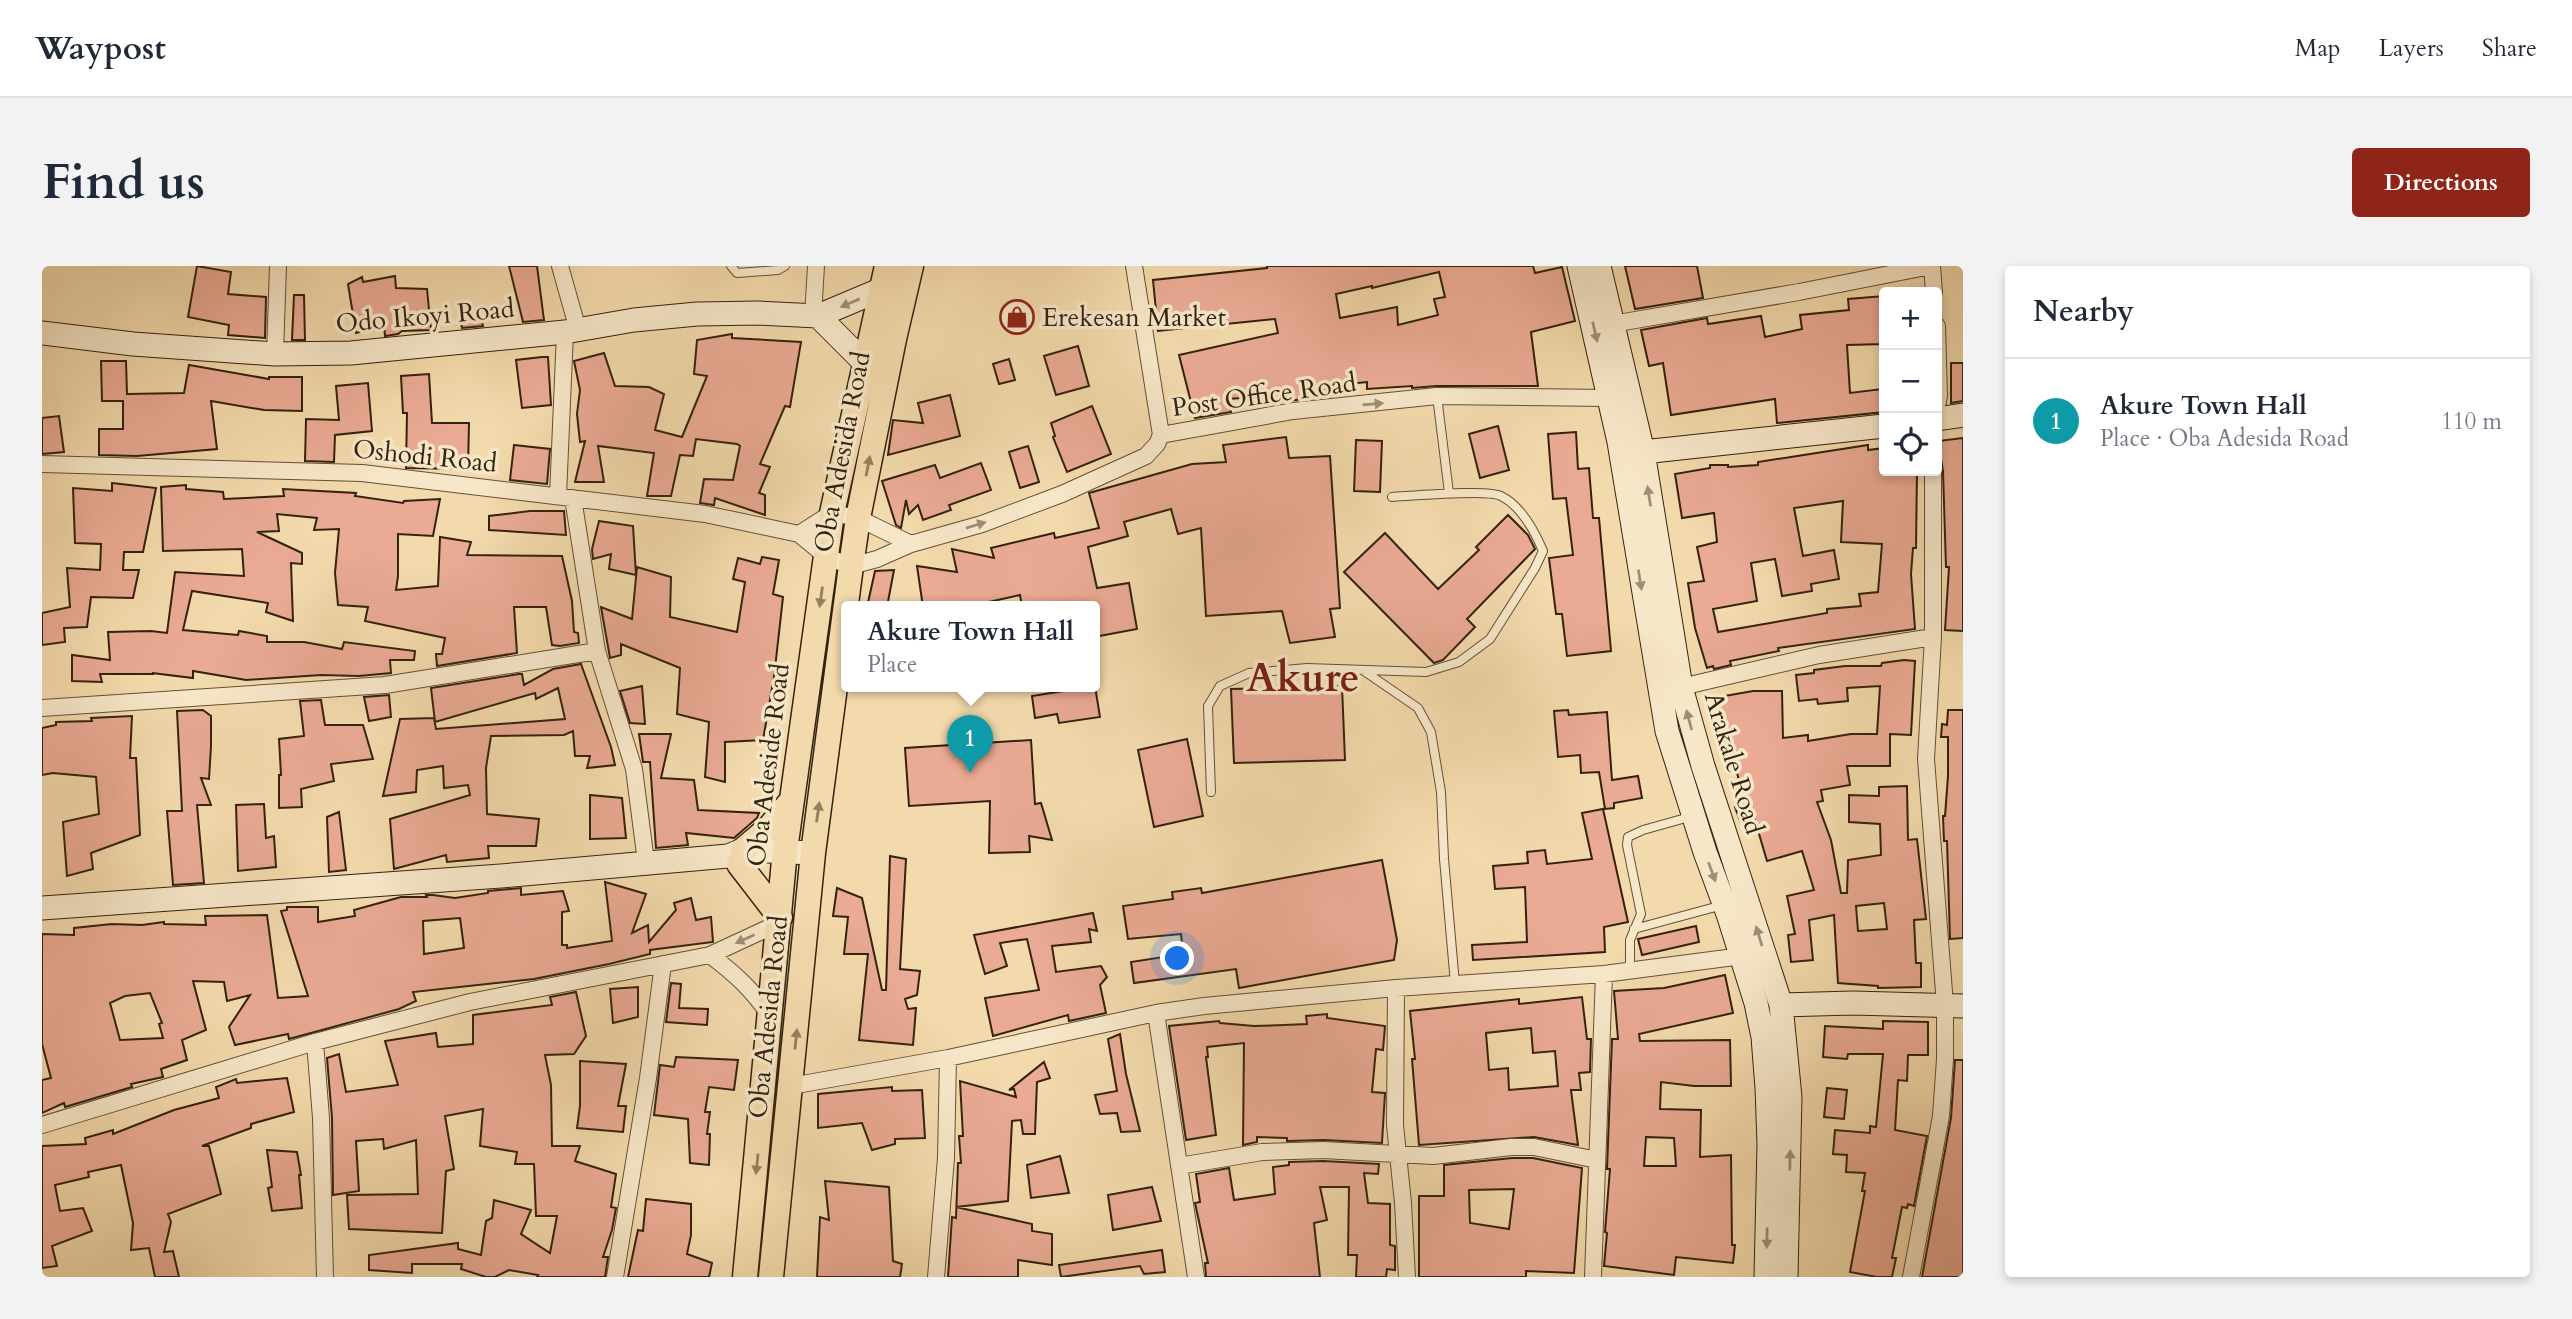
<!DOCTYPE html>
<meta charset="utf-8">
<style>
body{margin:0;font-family:Cardo,serif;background:#f2f2f3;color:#1f2937}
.controls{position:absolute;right:21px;top:21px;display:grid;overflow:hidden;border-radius:7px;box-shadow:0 4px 10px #0003}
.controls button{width:63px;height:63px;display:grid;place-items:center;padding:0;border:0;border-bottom:2px solid #e0e1e3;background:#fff;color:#1f2937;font:35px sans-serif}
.you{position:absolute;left:1136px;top:693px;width:24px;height:24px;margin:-18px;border:5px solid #fff;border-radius:50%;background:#1a73e8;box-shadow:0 0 0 10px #1a73e833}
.badge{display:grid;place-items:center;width:46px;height:46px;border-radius:50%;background:#8f2418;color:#fff;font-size:23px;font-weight:700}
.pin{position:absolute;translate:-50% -58px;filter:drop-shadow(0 2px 4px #0008)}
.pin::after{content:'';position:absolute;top:37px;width:24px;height:21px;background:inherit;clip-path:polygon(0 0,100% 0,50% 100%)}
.popup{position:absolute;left:799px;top:335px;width:259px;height:91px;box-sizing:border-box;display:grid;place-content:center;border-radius:7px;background:#fff;filter:drop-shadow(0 2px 5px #0005);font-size:23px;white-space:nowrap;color:#747a83}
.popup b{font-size:26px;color:#1f2937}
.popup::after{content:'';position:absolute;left:50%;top:100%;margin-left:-14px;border:14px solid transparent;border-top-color:#fff}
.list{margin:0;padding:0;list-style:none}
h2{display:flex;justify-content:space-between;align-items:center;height:91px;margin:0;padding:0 28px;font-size:30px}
h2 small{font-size:23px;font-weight:400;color:#747a83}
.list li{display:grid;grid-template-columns:46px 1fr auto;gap:21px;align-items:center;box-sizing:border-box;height:126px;padding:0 28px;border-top:2px solid #e0e1e3}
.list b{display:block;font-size:26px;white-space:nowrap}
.list p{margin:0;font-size:23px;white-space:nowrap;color:#747a83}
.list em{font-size:23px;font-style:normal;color:#747a83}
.icon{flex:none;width:38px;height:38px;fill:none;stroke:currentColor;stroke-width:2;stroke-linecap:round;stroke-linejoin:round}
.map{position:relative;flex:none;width:1921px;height:1011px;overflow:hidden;border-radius:7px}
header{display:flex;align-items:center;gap:42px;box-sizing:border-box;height:98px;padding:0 35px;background:#fff;border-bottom:2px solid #e0e1e3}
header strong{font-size:33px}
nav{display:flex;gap:38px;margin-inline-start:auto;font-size:24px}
.intro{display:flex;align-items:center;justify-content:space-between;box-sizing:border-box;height:168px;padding:0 42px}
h1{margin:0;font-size:49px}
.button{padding:18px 32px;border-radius:7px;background:#8f2418;color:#fff;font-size:24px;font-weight:700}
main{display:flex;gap:42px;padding:0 42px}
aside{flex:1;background:#fff;border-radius:7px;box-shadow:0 4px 10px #0003}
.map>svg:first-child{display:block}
.building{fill:#eaaa94;stroke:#33220e;stroke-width:2;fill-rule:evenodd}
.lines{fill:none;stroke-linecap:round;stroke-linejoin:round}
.lane-casing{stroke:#635036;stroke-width:10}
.street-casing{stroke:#635036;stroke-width:18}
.secondary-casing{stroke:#33220e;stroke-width:25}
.primary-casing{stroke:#33220e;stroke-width:27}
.lane{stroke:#f7e7c9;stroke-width:8}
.street{stroke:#f7e7c9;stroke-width:16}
.secondary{stroke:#f7e7c9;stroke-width:23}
.primary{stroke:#f3daac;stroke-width:24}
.oneway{fill:#9f8e75}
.oneway2{fill:#937e5d}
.labels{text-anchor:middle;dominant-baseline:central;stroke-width:7;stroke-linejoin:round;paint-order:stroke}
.street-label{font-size:26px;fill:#33220e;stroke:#f7e7c9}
.poi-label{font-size:26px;fill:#33220e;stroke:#f7e7c9;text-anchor:start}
.town-label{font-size:40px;font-weight:bold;fill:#7a1f14;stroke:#f7e7c9}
</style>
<header>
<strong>Waypost</strong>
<nav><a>Map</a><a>Layers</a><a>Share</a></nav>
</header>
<div class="intro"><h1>Find us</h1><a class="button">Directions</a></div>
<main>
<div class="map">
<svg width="1921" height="1011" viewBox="0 0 1921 1011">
<rect width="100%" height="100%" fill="#f3daac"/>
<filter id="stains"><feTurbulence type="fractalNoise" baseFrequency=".00286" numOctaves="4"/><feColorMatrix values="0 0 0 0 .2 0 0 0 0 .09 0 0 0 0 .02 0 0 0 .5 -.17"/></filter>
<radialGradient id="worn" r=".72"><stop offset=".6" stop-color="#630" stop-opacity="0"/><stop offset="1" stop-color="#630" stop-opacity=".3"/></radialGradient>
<!-- building -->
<path class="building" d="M155,0L189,6L186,28L224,31L223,72L186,69L187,59L146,51Z
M467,0H495L502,54L481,56Z
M1225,0H1491L1493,7L1520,1L1533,55L1489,66L1496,120H1395L1370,122V120L1325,123V116L1306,118L1262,128V133L1245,135L1215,138L1214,131L1186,133L1189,146L1153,152L1137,89L1236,67L1233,53L1116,65L1111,14L1225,2ZM1397,6L1403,31L1392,33L1396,49L1356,59L1355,41L1298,52L1294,28L1330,20V22Z
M1583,0H1655L1661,32L1593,43Z
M353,10L354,22L385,23L389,64L360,65L356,68L343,70L342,59L314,67L306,18L320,11L321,16Z
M252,29H262L263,74H250Z
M1842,30V78L1805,79L1808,127L1840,123L1842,146L1735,157L1733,133L1629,149L1621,97L1607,100L1599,64L1665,52L1666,58L1719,50L1723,71L1760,63L1758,49L1807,44L1806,33Z
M438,46L441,60L420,62L418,51Z
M690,68V72L759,76L748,141L743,140L718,198L728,201L717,227L723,229V249L673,232L672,239L658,237L662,213L691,214L698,180L695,178L654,173L651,190L638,189L629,230H605L612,187L556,180L562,216H533L543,175L538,176L535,148L538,124L532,95L562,87L573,120L607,121L622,128L613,164L640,171L665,110L652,108L655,74Z
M1036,80L1047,120L1014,129L1002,90Z
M500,91H506L509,139L480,142L474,94Z
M967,93L973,114L957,118L951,98Z
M59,95H84L85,128L142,127L147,99L227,113V111H260V145L222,144L169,135L175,183L95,190L57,189V163H81V135H60Z
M1909,97H1921V135L1909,137Z
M387,108L390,157H427L426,203L364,202L365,147H361L359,110Z
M326,117L330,165L293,169L292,196L263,195L264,153L297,154L294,120Z
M908,129L918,170L846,189L851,154L881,157L876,137Z
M1050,140L1069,188L1025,206L1011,171L1013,170L1009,157Z
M17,150L22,186L0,188V152Z
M1456,160L1467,204L1438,212L1427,168Z
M1534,166L1536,203L1547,202L1551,252H1557L1569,385L1525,390L1520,348H1514L1507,292L1531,289L1524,232L1511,233L1506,168Z
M1244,171L1247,192L1288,190L1298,342L1288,343L1293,371L1248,377L1240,345L1164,350L1159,262L1136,268L1129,243L1082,256L1086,270L1046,281L1055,322L1087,317L1095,363L1052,371V341H980L978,329L924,341H881L875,300L915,306L910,283L952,292L949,282L1012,267L1013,272L1057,262L1047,227L1150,198L1184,196L1181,179Z
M1921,172V365L1903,364L1907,301H1904L1901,205L1896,175Z
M1314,174L1340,175L1338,226L1312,225Z
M472,179L508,183L505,218L468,214Z
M1826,179V184L1842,182V205H1875L1874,282H1871L1869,308L1873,363L1736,382L1737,385L1688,395L1689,399L1672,403L1671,400L1665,402L1653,362L1646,317L1662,315L1655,281L1675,276L1672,247L1640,252L1633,208L1668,202V199H1686V201L1716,199V196ZM1801,235L1799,276L1840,278L1836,326L1817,328L1819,340L1785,343V347L1676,366L1671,343L1715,335L1709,297L1733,293L1740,330L1770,325L1769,318L1797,313L1792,284L1761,290L1752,242Z
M986,180L997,216L978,222L967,186Z
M939,197L949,224L907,239L909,244L881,254L876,239L867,248L864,234L859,262L854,259L840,215L893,199L898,212Z
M70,217L114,222L101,286H82L81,304H97L91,332L49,331L45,361L22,362L23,376L0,379V347L28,341L25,302L58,304L59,278L33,277L31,222L70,225Z
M144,219V223L181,226L182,233L242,230L241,223L314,227L313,230L361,237L362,235L398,233L391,270L356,268V310L354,324L396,320L398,271L429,276L425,289L520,290L530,335L532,366L536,367L537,377L518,380L510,379L504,341H472L475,387L395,400L394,388H400L403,372L323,355L326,341L296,339L293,307L297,263L272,264L275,252L235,248L237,265L215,266L260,287V298L249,297L251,355L224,346L226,337L150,325L141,364L196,369L197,365L225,370V376H262L300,383L302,376L373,385L372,394H348L349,407L317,410L279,409L204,414L151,405V412L110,407L112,408H58L60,416L30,415V389L68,394L66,366L109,365L125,367L133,306L202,310L200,283L121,285L119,221Z
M488,245H522L524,269L447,264V250Z
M1466,249L1486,269L1493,283L1425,353L1433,361L1401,394L1392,397L1302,306L1343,267L1396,323L1437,284L1434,281Z
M557,255L591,260L594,309L567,303L569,288L551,293L550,283Z
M720,291L737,294L731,328L741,331L732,411L721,474L683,476V516L663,511L667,456L635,448L638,402L579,378V389L568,392L559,341L590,353L595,301L629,311L628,351L695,366L703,316L691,313L696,292L718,298Z
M852,304L845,341H825L833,305Z
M1862,394L1873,395L1869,469L1848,468V500H1805L1808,519L1779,524L1781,535L1775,536L1789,574L1799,627H1805L1806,594L1839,589L1838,558L1807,556V529L1837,530V521L1865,520L1866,574L1875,573L1884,653L1872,654L1874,697H1879V721L1836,722V720L1796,717L1792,649L1767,654L1771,694L1749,696L1746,669L1753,668L1745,630L1772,624L1760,585L1725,595L1712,551L1698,555L1693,541L1704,538L1690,490L1681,491L1671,432L1711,425H1740L1741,472L1766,469V475L1809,468H1835L1838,420L1805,422L1806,435L1776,438L1775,433L1757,435L1754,409L1772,407V404L1803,400H1839L1840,397ZM1842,637L1845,663L1816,665L1814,640Z
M539,398L569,481L573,499L545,502L548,490H533L531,465L522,469L449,470L444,502L445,548L497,553L494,580H446L447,592L405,596L404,589L352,603L348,553L428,529L426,519L402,522L401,500L375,504L374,526L341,530L358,453L392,452L394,463L523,453L516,422L494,433L493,427L393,456L389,422L477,408H480L482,419L511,403Z
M600,420L603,458L588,457L578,425Z
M1053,420L1058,451L1017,457L1015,448L993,452L990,430Z
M1300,420L1303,494L1192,497L1189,423Z
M347,429L349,451L327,455L322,431Z
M279,434L283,459H321L331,493L289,498L292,515L259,523L260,541L237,542V509H239L237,473L262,470L258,435Z
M161,444L169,450V480L167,513L159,512L169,539H155L162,617L131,619L125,545H140L135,445Z
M1526,444L1527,449L1565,446L1570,514L1596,510L1600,532L1572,537V542L1563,543L1557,506L1539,507L1538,489L1516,491L1512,445Z
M1906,444H1921V672L1908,673L1905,575H1902L1901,550H1903L1906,510V471H1899L1900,458L1905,459Z
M90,450L88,492H94L98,569L49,587L51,603L25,610L21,556L57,548L54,511L11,507L0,509V462L14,459V456L50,455L49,452Z
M597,468H629L619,512L652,514L656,544L717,547L715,552L692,572L644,567L646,579L614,582L608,496H601Z
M1145,473L1161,550L1112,561L1096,484Z
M989,474L993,538L999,537L1010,574L987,570L988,586L947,587L948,535L867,540L863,482Z
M548,529L580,532L584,572L548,573Z
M222,538L224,572L232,570L234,601L196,605L194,539Z
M1561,543L1586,656L1562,661L1563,686L1431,694L1430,679L1485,676L1483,621L1453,623L1451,600L1486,597L1485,586L1503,584L1505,598L1550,593L1540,547Z
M297,546L304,604L287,606L285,551Z
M848,590L864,593L858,703L878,705L875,729L863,733L866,743L874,742L871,779L817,774L826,688H802L806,651L791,650L795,622L820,632L840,724H844Z
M1340,594L1355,674L1352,694L1197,722L1194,703L1092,717L1089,696L1141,688L1139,668L1086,673L1081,640L1131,633L1130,626L1159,622L1160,627Z
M563,616L604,628L590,667L606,659L607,676L634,644L632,637L649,632L654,654L669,651L671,676L608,684V688L567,698L492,713L371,726L374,735L357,743L247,773L246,768L193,779L187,761L208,729L185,735L182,716L151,715L164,764L140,774L145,794L119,803L121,811L89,818L90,821L23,841L22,837L0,847V814L9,812L0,778V668L32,669V662L70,658L100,659L122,656V658L164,659L163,650L225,649L236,732L266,730L239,645L245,644V641H276V656L313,650L312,644L359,631H385L384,629H391L413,632L446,627V625L479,622V629L521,625L527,645L520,646V679H525V682L570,675ZM418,652L422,682L382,688L381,655ZM108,727L120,757L117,758L121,772L78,774L68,737L83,730Z
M1051,647L1055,665L1047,663L1049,676L1010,680L1014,706L1059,700L1065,711L1058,719L1064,747L1027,755L1026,749L951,770L943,732L997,724L985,673L958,677L965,700L943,708L932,669Z
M1654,660L1657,676L1600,689L1596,673Z
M1683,709L1691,747L1597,768L1598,775L1688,774L1689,820H1652L1619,816L1618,843L1659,844L1658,891L1689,889L1690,979H1693L1691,997L1634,991L1632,1009L1562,1000L1565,967L1563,966L1568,903H1565L1570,773H1576L1572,725L1622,722ZM1604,871L1632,872L1634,900H1602Z
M629,717L639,718L637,742L666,743L665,759L624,756Z
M596,721V751L571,757L568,723Z
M534,726L544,770L532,788L503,789L509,819L510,880H538L533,895L574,908L569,941L574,942L570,964L561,991H566L563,1011H495L496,1009L467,1004L453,1011H444L419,1003L420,998H370V1007L327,1004V989L416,977V983L439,989L444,955L450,952L452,934L489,944L479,968L508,987L515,950H494L492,898H473L475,886L438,880L441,843L403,850L412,903L404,905L400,967L307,963L305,929L376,928L374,874L342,883L341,873L314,875L317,925L291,929L290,852L285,792L297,788L304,826L356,819L343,775L394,767L396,781L431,778V749L510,739L508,731Z
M1540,731L1545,773H1549L1548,806L1537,807L1539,824H1529L1536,879L1492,871L1377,879L1370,793H1373L1368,745L1477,733V738ZM1489,762L1491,787L1513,785L1516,820L1467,824L1466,802L1447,804L1444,767Z
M1285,748V752L1343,760L1341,784L1334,783L1330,826L1343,827L1340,877L1282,874L1245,875V872L1215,871V876L1201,879L1202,777L1165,781L1166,791H1164L1174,869L1144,874L1127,760L1177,755L1178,757L1212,760L1242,759L1265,758L1264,750Z
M1841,755L1886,756V789H1866L1865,815L1856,814L1853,864L1885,870L1872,940L1866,938L1865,942L1860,941L1850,992H1854L1850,1011H1835L1808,1006L1823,925H1820L1823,907L1804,906L1805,889L1791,888L1793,864L1828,867V860L1834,861L1841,788H1806L1805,793L1781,791L1783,760L1841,763Z
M1078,768L1084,808L1098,865L1079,866L1075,847L1058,848L1053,829L1075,825L1066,773Z
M634,791L696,794L692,824L667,821L663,846H668L665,868H668L667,899L648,897L646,853L612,849L618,799L632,801Z
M1913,794H1921V1011H1880L1909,852Z
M538,795L584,798L576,840H584L581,866L535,862L538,840Z
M1002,796L1008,812L995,816L993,868H981L979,854L970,855L966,935L914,941L990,958V965L1010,968V999L976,994V1011H906L910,951L914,952L916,897H919L917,870H921L918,815L974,831L972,823L967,824Z
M245,812L252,846L209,858V862L160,880H167L179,928L126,948L129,956L122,986L131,985L137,1011H113L107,982L89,984L91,957L79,899L46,906L47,911L13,919L18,945L41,942L50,965L10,980L15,1000L0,1002V880L44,878L43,872L71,864V868L132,844L177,832L174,821L194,813L195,817Z
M850,821V825L880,824L883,872L853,873V878L830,884L820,857L776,862V828Z
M1785,822L1805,824L1802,853L1782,851Z
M225,884L255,886L259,909H257L260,942L230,945L226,922L230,921Z
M1018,890L1027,927L989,932L985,899Z
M1470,892H1491L1540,902L1532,1007L1484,1005V1011H1377V930H1402V899ZM1472,923L1467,963L1428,957L1427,924Z
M1281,895L1337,898L1336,908L1322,907L1326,937L1348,938V979L1353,980V1004L1345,1003L1344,1011H1314L1315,989H1306L1307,921H1278L1285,954L1272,957L1278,1011H1164L1163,997H1166L1153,937L1158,936L1154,908L1187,902L1192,934L1233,928L1231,901L1247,899V896Z
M783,915L847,921L851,995L860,998L858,1011H775L778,951L787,954Z
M1110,921L1119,955L1071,964L1066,929Z
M604,933L649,938V969L645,988L670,997L667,1011H586L596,964L601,965Z
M1120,984L1123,1006L1102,1008L1098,1000L1019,1011L1017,999Z"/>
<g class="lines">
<!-- lane casing -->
<g class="lane-casing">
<path id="lane" d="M689,0L695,7L736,4L743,0
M1395,130L1407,227
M1322,405L1376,442L1389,466L1399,526L1402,593L1413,718
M1169,526L1166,440L1178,420L1207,407L1265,402L1384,406L1417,396L1448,373L1493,302L1501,285C1493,266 1479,240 1459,230C1446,223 1369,230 1350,231
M1592,663L1681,639
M1588,705V674L1599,648L1585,579L1586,571L1601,564L1651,550"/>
</g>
<!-- street casing -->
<g class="street-casing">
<path id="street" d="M518,0L536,64
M1092,0L1119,169
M1890,0L1892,26
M771,50L774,0
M1570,58L1757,26L1889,0
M1895,60L1897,130L1895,140
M233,88L236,0
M0,198L320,207L663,248L757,268L785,291L809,300L835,293L869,278L940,258L1020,228L1104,190L1115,178L1119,169L1251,145L1395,130L1568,132
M516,230L523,66
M531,232L555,385L592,503L604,596
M757,268L790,247L816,252L869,278
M1639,421L1777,389L1891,371
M0,442L343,419L555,385
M668,689C692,707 711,724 728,750
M1354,722L1353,859L1361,937L1365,1011
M1114,747L1154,1011
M273,776L279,852L283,1011
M749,820L906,792L1114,747L1162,740L1354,722L1562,708L1700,690
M0,859L273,776L428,736L668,689L737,657
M1137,900L1220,886L1281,884L1391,890L1469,881H1492L1555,894
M573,1011L606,812L621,698
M894,1011L904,892L906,792
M1551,1011L1562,708
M1869,1011L1899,850L1903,793V739L1884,493L1891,371V205"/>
</g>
<!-- secondary casing -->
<g class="secondary-casing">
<path id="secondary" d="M1537,0L1577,176L1625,465L1663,586L1687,651L1714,737L1721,771L1725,822L1727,878L1724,1011
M1557,0L1601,186L1639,421L1661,500L1739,739L1748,831L1744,1011
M776,50L824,98
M0,67L91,78L233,88L309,87L523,66L592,54L655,48L717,47L776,50L840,23
M1895,153L1921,149
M1601,186L1842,160
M0,642L459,610L686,590L701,584L771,587
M1739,739L1811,737L1921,740"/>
</g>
<!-- primary casing -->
<g class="primary-casing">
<path id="primary" d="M701,584L727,562L750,534
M697,598L738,651
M703,1011L743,584L790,247L845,0
M729,1011L771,587L809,300L816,252L852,73L869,0"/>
</g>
<!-- lane -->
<use href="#lane" class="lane"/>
<!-- street -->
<use href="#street" class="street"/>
<!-- secondary -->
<use href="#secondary" class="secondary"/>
<!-- primary -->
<use href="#primary" class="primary"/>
</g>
<!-- one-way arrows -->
<defs><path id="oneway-solid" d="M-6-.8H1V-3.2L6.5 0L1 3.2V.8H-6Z" transform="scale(1.75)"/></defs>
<g class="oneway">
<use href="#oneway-solid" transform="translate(808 37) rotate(157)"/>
<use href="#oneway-solid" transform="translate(1553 66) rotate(77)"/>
<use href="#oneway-solid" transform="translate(1331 138) rotate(-5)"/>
<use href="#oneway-solid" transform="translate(1607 230) rotate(-99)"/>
<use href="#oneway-solid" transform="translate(934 259) rotate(-17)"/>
<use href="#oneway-solid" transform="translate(1598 314) rotate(81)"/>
<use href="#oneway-solid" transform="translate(1647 454) rotate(-105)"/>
<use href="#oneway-solid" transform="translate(1670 606) rotate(70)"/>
<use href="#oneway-solid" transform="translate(1717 670) rotate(-107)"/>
<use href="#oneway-solid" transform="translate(703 673) rotate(156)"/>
<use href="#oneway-solid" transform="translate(1748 894) rotate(-89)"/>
<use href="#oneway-solid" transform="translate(1725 972) rotate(91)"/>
</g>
<g class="oneway2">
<use href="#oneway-solid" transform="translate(826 200) rotate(-79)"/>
<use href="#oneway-solid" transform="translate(779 331) rotate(98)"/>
<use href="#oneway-solid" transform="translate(776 546) rotate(-82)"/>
<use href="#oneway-solid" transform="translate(754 773) rotate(-84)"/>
<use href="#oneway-solid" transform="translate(715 898) rotate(96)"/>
</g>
<!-- icons -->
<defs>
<g id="shop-ring" transform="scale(1.75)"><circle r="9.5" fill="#f7e7c9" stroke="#8f2418" stroke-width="1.5"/><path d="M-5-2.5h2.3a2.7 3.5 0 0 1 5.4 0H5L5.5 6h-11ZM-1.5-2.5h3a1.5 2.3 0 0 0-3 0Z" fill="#8f2418"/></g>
</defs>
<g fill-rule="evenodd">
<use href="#shop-ring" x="975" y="51"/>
</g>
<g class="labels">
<!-- street labels -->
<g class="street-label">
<text transform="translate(383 50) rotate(-5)">Odo Ikoyi Road</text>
<text transform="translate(1222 129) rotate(-8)">Post Office Road</text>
<text transform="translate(800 186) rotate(-79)">Oba Adesida Road</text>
<text transform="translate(383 190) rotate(6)">Oshodi Road</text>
<text transform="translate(1692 497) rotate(73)">Arakale Road</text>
<text transform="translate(726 499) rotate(-83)">Oba Adeside Road</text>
<text transform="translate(726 751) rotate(-84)">Oba Adesida Road</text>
</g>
<!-- poi labels -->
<g class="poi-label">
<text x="1000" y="51">Erekesan Market</text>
</g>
<!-- town labels -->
<g class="town-label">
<text x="1261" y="412">Akure</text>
</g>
</g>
<rect width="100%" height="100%" filter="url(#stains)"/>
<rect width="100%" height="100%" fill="url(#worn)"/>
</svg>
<div class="controls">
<button>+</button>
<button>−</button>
<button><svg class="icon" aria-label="locate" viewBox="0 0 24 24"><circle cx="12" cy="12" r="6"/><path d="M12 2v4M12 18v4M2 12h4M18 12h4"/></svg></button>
</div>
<div class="you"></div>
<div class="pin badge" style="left:928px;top:507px;background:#0f9aa8">1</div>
<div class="popup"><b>Akure Town Hall</b>Place</div>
</div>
<aside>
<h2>Nearby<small></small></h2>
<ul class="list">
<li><span class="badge" style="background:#0f9aa8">1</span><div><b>Akure Town Hall</b><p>Place · Oba Adesida Road</p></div><em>110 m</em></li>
</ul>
</aside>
</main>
